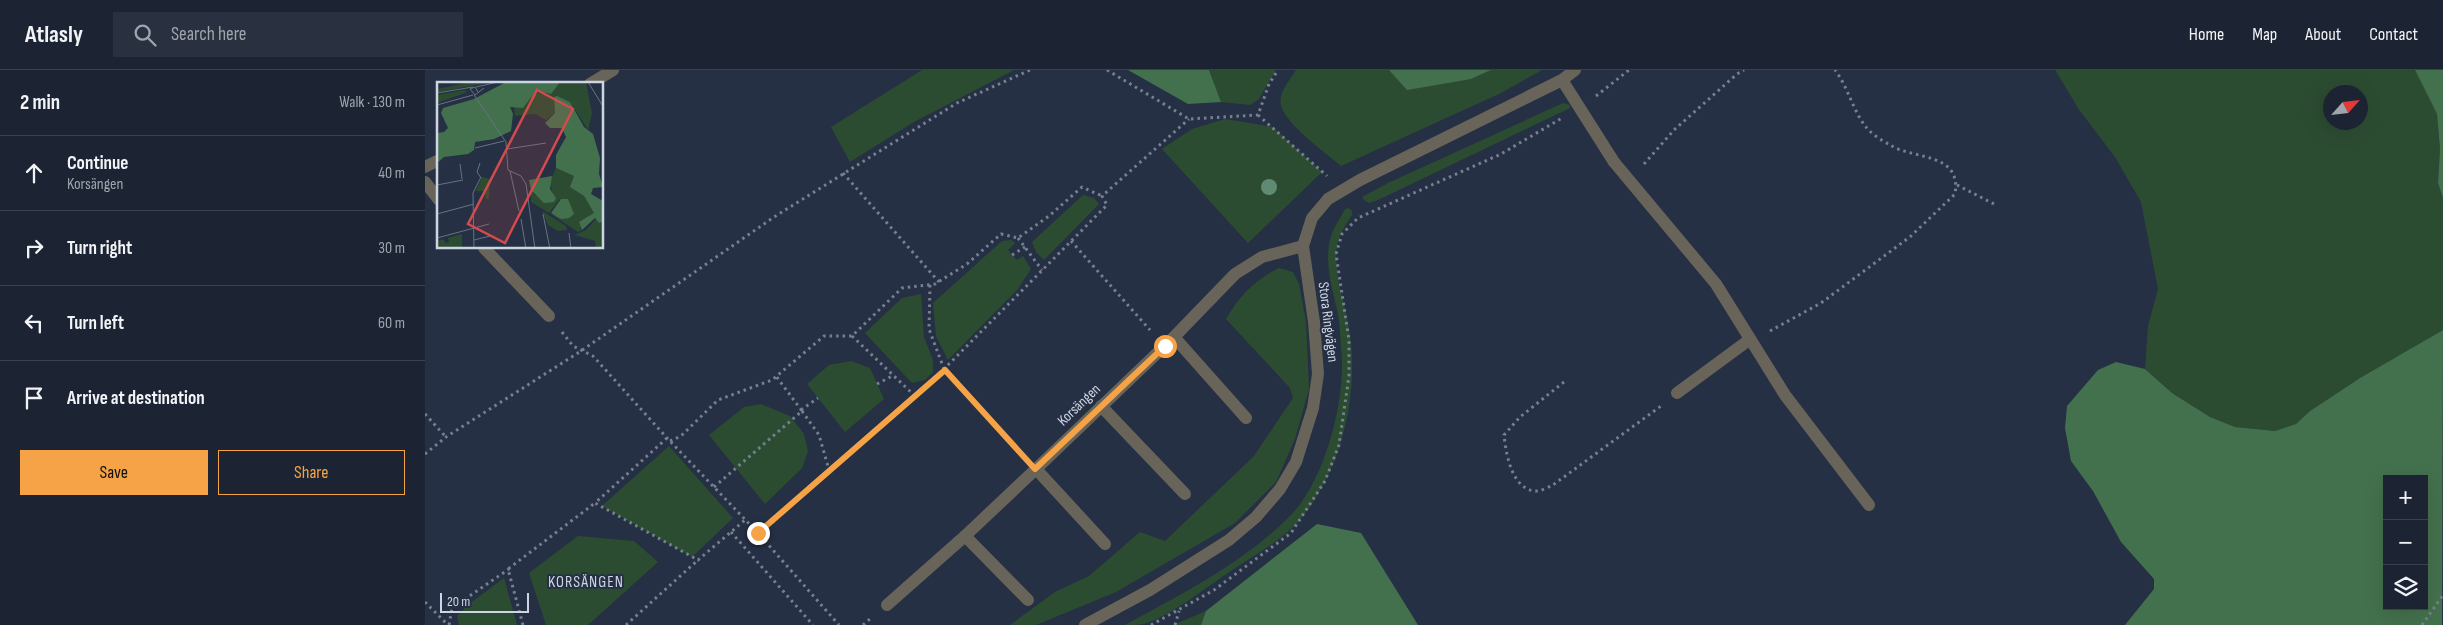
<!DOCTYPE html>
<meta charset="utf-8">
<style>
body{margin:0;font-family:"Sofia Sans Condensed",sans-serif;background:#29303f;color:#f1f3f6}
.controls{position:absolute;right:15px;bottom:15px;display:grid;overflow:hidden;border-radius:0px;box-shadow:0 5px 20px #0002}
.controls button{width:45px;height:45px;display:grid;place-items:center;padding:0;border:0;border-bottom:1px solid #3a414e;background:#1c2433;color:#f1f3f6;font:25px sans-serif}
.compass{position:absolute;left:1898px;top:15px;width:45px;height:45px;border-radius:50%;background:#1c2433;box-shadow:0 5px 20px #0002;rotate:63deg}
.scale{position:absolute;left:15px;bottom:12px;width:89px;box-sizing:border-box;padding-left:5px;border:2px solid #ced5e2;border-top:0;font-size:14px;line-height:18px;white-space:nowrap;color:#ced5e2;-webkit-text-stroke:4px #253044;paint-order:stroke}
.stop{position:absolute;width:15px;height:15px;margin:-11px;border:4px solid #f5a346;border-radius:50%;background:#fff}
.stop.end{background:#f5a346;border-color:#fff;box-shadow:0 1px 5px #0008}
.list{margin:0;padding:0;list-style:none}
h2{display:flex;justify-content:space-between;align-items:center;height:65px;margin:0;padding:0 20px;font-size:21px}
h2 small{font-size:16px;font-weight:400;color:#a0a4ac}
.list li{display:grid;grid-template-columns:32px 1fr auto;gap:15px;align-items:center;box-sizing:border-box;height:75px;padding:0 20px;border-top:1px solid #3a414e}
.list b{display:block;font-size:19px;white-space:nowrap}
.list p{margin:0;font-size:16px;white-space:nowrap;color:#a0a4ac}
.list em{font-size:16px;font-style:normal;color:#a0a4ac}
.actions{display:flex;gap:10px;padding:15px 20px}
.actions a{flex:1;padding:11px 0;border:1px solid #f5a346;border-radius:0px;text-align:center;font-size:18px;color:#f5a346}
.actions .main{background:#f5a346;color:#111}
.icon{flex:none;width:28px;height:28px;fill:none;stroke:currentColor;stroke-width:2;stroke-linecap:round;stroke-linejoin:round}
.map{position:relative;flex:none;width:2018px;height:555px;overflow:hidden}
header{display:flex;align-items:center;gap:30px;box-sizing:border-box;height:70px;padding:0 25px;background:#1c2433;border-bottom:1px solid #3a414e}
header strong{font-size:24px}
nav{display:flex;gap:28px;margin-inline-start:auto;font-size:18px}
.search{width:350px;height:45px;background:#29303f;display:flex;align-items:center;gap:12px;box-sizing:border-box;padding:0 18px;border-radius:0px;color:#a0a4ac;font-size:19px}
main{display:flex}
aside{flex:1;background:#1c2433}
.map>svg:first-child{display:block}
.green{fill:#2c4c32;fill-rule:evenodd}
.forest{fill:#44714d;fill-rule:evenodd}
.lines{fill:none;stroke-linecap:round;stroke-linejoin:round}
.path{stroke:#778091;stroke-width:3;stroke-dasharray:2.5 4;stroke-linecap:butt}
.lane{stroke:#686459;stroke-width:12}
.street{stroke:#686459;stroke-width:12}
.tree{fill:#5f8a74}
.route{stroke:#f5a346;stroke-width:6}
.labels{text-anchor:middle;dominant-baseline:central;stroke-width:4;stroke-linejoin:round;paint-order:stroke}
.street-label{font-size:15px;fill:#ced5e2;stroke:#253044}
.neighbourhood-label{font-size:16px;letter-spacing:1px;fill:#ced5e2;stroke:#253044}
.inset-road{fill:none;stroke:#697283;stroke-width:1}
.view{fill:#d44b4d;fill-opacity:0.15;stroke:#d44b4d;stroke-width:2.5}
.inset-edge{fill:none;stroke:#ced5e2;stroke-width:2.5}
</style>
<header>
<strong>Atlasly</strong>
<div class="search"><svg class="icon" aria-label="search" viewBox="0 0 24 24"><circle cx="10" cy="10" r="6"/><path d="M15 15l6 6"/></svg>Search here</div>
<nav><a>Home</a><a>Map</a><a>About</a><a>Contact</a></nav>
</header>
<main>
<aside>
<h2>2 min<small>Walk · 130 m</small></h2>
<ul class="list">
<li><svg class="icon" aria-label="ahead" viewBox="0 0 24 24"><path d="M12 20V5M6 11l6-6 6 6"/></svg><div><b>Continue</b><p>Korsängen</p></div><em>40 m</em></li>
<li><svg class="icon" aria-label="right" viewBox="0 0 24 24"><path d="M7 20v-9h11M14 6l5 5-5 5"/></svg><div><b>Turn right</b></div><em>30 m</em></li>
<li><svg class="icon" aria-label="left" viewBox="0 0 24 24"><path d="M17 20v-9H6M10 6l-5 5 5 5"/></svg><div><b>Turn left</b></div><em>60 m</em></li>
<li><svg class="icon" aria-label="arrive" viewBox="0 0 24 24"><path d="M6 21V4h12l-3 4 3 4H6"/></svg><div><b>Arrive at destination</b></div></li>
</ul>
<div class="actions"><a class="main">Save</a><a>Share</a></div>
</aside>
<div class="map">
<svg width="2018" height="555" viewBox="0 0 2018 555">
<rect width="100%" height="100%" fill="#253044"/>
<!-- green -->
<path class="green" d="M497,0H589L487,53L425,92L406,57Z
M784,0H851L834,29L825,35L796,32Z
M871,0H964L1046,9L1066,0H1117L1076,23L916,96C901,83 860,54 856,35C853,23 865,10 871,0Z
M1630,0H1990L2012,44L2015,79L2013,113L2018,128V260L1935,308L1885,341L1871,354L1850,361L1810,357L1785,347L1747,323L1720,299L1723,256L1733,219L1716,132L1690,87L1655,41ZM1906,22H1936V52H1906Z
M1138,33L1145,35V38L953,130L944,133L939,130L937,127L963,113Z
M800,49L848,57L897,102L823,173L737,79L767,59Z
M658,125L669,128L674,134L619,190L611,182L607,172Z
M924,138L927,141V145C922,153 913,166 912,176C908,203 920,232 924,258C935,322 917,401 874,451C855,472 826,487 803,503C777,520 749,544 719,554C714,555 706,555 700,555C757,524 818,493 864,447C900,412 922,327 916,278C915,267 915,255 913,244C908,221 899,194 905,170C907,160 915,149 920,139Z
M586,170L590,173L583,180L592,190L598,186L606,199L593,219L523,290L511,266L508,233L577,171Z
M854,198L868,202L874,214L881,252L884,319L870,369L851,412L810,453L691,522L611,555H585L630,522L664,506L715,462L740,471L829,386L868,328L865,318L801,249C815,225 829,211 854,198Z
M496,224L499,267L508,290V302L500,310L487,313L440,263L477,228Z
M426,291L445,298L459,329L420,362L382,314L404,295Z
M336,334L365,346L379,364L383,381L377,398L340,434L284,365L319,337Z
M244,376L308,448L267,487L177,436Z
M153,466L209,471L233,492L163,555H121L104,503Z
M79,508L92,555H34L32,546L44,534Z
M781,541L776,555H748Z"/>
<!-- forest -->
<path class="forest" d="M703,0H784L796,32L763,34Z
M964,0H1066L1046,9L982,20Z
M1990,0H2018V128L2013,113L2015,79L2012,44Z
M2018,260L2017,555H1700L1729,519V509L1696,472L1668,421L1646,391L1640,358L1642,336L1673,300L1691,292L1720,299L1747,323L1785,347L1810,357L1850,361L1871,354L1885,341L1935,308ZM1962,409H1999V536H1962Z
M892,454L936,463L993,555H776L781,541Z"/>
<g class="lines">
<!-- path -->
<path class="path" d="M682,0L764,49L833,45L844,14L853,0
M1171,26L1204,0
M833,45L902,106
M1219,94L1249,60L1312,4L1319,0
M418,103L514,212
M1532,115L1571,135
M593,168L617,200
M646,171L725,260
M587,185L600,177
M505,215L504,259L519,299L597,384
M1345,261L1396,233L1486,166L1530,124C1537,82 1489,90 1465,75C1458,71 1446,64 1441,57C1428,41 1423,17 1410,0
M137,262L148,276L168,286L242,368L333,463L414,555
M427,266L490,326
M1139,312L1095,347L1079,365C1081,384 1087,422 1113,421C1118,420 1124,417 1128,415L1236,336
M452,314L469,305
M376,340L393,328
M377,341L394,365L404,400
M0,344L21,367
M242,368L170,433L273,490L320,450
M245,371L256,366L293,330L347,310L399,266H427L477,218L510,214L542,194L576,164L593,168L624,146L657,117L677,126
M0,384L21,367L156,281L349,147L532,33L605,0
M289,417L377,341L351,306
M306,462L388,555
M333,463L519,299L682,135L677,126L764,49
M0,532L23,555
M24,555L27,538L84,499
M98,555L83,499L170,433
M201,555L273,490
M438,555L446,548
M726,555L789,520L866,463L900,411L914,375L924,306V270L911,184L917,164L933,148L1076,84L1137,48
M750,555L754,541
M1997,555L2018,525"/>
<!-- lane -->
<path class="lane" d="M1189,92L1291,214L1360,325L1444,435
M0,112L14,130
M59,178L124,246
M749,267L821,348
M1252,323L1324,270
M676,336L760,424
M611,399L680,474
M540,466L603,530"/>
<!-- street -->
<path class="street" d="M1137,10L1189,92
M165,14L188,0
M0,97L14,90
M462,535L540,466L611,399L749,267L810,204L837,187L878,176
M660,555L725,520L804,470L831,447L855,419L871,392L888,338L893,304L889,252L878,176L887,148L903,129L935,110L1137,10L1150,0"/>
</g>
<!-- trees -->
<circle class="tree" cx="844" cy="117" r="8"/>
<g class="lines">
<!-- route -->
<path class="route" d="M333,463L520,300L610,399L740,276"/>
</g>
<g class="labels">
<!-- street labels -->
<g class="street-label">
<text transform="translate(903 252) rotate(83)">Stora Ringvägen</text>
<text transform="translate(654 335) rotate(-44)">Korsängen</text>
</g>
<!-- neighbourhood labels -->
<g class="neighbourhood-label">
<text x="161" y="512">KORSÄNGEN</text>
</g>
</g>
<!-- overview -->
<g transform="translate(12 12)">
<rect width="166" height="166" fill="#253044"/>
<path d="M34,0H57L0,10V7ZM123,0H149L155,31L151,48L133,20L122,15H117L118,31L109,38L98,32L78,34L77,24L86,26L96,11L110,12ZM28,8L30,9L28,11L0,21V13ZM119,86L137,94L139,109L147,114L157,131L143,146L145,148L141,150L114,132L132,136L131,117L122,118L112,131L94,120V108L99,114L116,113L113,100ZM45,95L53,97L52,117H49L48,109H39ZM105,129L129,144L130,148L121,149L111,143ZM159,137L162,141L166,140V166H159L158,159L138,153L149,148ZM25,152V166H1L0,159L6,157L9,161L12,160L11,156Z" fill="#2c4c32"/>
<path d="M69,0H123L114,12L99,9L86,26L73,25L76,32L74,49L57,57L38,60L37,68L31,72L7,75L0,81V51L7,50L11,46L4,31L6,26L37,17ZM120,14L133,20L147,45L156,52L163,76L162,92L166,105L156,106L154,112L166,119V140L162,141L158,136L145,148L142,140L157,131L147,114L133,105L137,94L119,86V73L129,55L125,46H113L108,41L118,31L117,15ZM115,94L113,107L119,116L117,120L107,121L94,108L92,98ZM124,117H131L137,132L132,136L124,137L114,131Z" fill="#44714d"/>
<path class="inset-road" d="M151,0L167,26M39,5L61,0M41,10L38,5L33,7L38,13L47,6M0,11L36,5M37,13L69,60L71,88L84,94L89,102L98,167M0,23L36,13M38,66L67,59M70,67L109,61M43,81L40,90L44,96M23,82L25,97M73,89L82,129M0,103L26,98M0,132L37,122M106,132L113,167M84,137L89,167M132,151L134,167M0,156L52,142M37,158L53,154M37,167L36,111L44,95"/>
<path class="view" d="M100,8L136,27L68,161L31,142Z"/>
<rect width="166" height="166" class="inset-edge"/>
</g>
</svg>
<div class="controls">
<button>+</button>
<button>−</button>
<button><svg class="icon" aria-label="layers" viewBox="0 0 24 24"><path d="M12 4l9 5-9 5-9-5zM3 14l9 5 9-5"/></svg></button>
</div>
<svg class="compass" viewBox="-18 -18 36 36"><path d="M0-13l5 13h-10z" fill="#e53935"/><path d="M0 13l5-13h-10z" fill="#a0a4ac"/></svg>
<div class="scale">20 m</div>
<div class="stop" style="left:740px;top:276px"></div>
<div class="stop end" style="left:333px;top:463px"></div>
</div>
</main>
